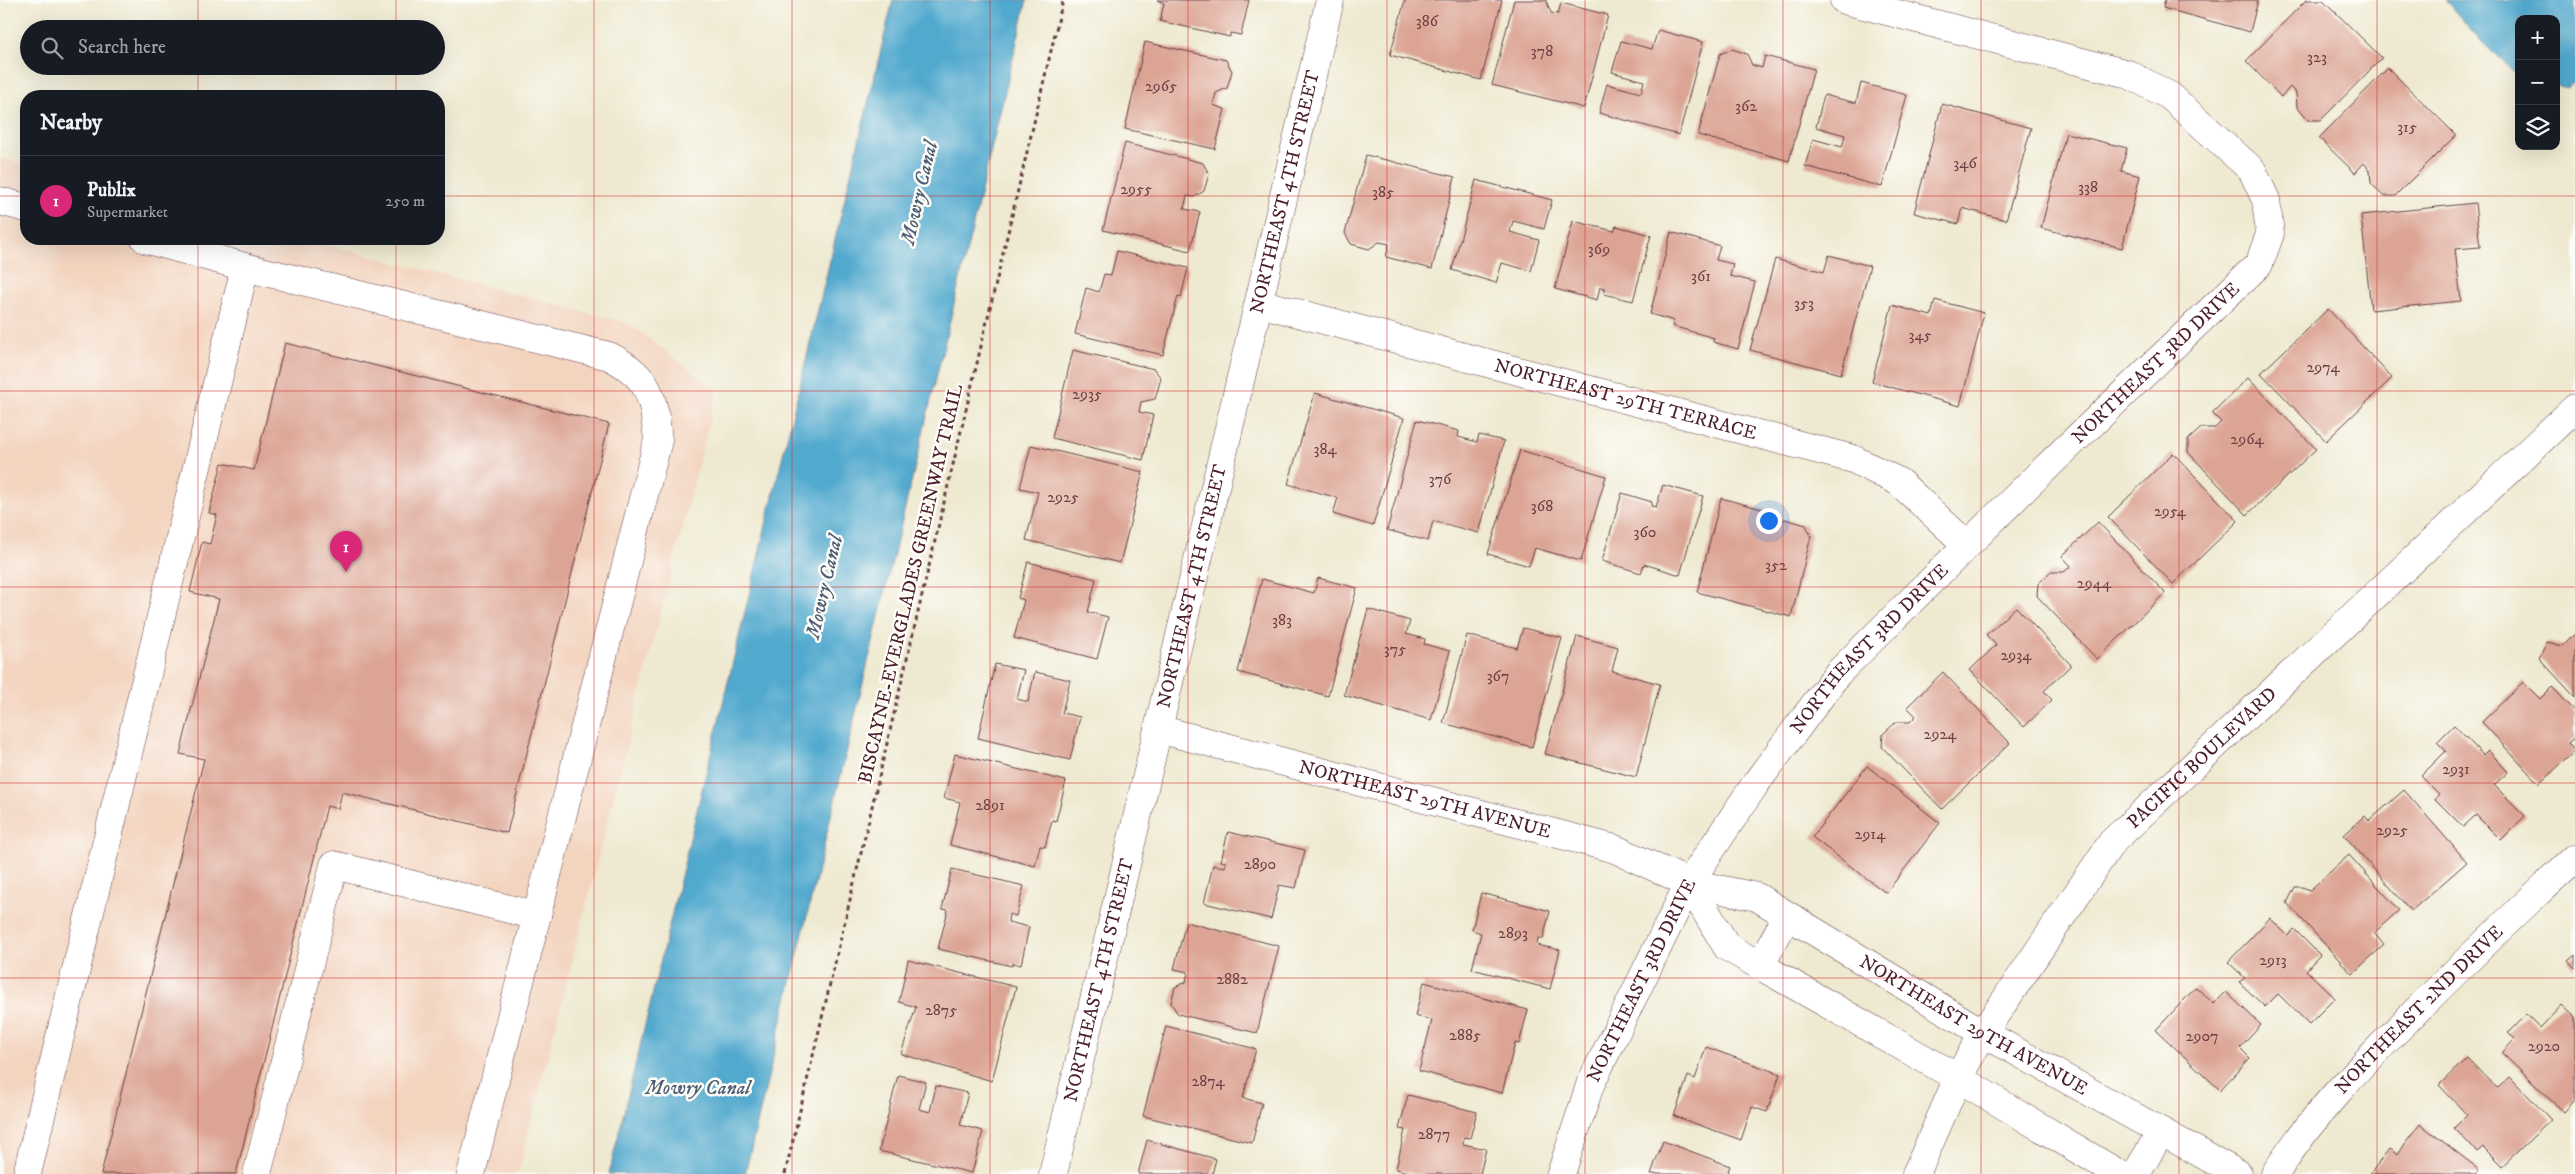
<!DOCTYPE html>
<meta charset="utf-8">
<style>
body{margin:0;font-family:"IM FELL DW Pica",serif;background:#20242c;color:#f1f3f6}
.controls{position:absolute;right:15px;top:15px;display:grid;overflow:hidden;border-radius:10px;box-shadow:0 5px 20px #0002}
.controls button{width:45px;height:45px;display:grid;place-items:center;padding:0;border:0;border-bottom:1px solid #363941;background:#171b24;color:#f1f3f6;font:25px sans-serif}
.you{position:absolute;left:1768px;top:520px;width:18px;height:18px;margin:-12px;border:4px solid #fff;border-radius:50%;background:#1a73e8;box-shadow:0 0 0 8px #1a73e833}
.badge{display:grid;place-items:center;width:32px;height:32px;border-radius:50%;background:#db2777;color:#fff;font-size:16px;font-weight:700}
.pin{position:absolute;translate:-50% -41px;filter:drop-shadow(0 1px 2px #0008)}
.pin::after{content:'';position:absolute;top:26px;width:18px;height:15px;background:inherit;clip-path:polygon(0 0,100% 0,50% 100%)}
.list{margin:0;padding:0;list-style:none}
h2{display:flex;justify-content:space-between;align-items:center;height:65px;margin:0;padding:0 20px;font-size:21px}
h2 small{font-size:16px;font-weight:400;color:#9ea1a6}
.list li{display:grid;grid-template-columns:32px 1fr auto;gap:15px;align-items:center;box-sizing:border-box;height:90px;padding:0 20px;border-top:1px solid #363941}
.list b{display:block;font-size:19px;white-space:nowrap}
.list p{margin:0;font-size:16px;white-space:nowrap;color:#9ea1a6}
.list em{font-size:16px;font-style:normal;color:#9ea1a6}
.icon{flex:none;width:28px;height:28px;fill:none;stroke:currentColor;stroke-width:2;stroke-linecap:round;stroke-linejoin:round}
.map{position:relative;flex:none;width:2575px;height:1174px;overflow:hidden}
.search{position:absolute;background:#171b24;box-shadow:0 5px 20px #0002;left:20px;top:20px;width:425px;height:55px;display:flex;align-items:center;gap:12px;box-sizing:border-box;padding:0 18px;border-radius:28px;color:#9ea1a6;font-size:19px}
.panel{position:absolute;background:#171b24;box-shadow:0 5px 20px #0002;left:20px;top:90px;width:425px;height:155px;border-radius:20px}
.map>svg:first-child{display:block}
.built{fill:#f3d4bf}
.water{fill:#51a9ce;stroke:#4e647c}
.building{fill:#dca494}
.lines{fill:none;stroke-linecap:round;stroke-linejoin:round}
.minor-casing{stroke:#633d44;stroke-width:29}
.path{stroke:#633d44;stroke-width:3;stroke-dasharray:4 4;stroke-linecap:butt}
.minor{stroke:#fff;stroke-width:28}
.grid{fill:none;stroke:#d62828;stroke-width:1;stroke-opacity:0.55}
.labels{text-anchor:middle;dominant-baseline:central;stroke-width:5;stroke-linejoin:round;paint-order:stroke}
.number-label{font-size:16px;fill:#6e4045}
.street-label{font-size:19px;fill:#4a1f2b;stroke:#fdfcf7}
.water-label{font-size:20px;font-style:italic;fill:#4d5d74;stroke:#fdfcf7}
</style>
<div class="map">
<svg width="2575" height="1174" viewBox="0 0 2575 1174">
<rect width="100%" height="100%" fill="#fdfcf7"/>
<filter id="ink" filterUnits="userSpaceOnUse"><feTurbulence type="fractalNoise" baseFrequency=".02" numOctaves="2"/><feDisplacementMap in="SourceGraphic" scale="10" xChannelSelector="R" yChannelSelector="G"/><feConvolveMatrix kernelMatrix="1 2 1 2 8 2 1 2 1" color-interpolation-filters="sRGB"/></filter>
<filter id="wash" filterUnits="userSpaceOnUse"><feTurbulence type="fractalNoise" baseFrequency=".0096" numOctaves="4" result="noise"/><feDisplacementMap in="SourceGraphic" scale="20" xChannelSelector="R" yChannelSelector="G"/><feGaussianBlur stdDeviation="1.12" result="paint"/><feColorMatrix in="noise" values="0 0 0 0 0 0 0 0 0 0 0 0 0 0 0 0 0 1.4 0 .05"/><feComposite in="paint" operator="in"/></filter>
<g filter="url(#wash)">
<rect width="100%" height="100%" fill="#eee9d0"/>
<!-- built -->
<path class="built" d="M0,158L26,165V239H305L630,324L717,391L518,1174H0Z"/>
<!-- water -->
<path class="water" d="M893,0H1027L745,1174H609Z
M2445,0H2575V82L2567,88L2556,85V19H2519V73L2513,71L2482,42Z"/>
<g id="blocks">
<!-- building -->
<path class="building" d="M1157,0H1249L1241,35L1230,33V37L1160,21L1164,3Z
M1405,0H1502L1481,80L1390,55Z
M1514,0H1546L1551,13L1558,14L1561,3L1608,15L1584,108L1492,85Z
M2165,0H2258L2250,32L2163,8Z
M2306,0H2323L2382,58L2321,120H2308L2297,107L2296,93L2290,87L2281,97L2246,61Z
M1658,30L1703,42L1679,135L1599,113L1607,84L1641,93L1644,81L1612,72L1621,41L1652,49Z
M1145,42L1226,60L1232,71L1227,88L1216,93L1213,105L1225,109L1215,149L1125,129Z
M1732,49L1747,54L1752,65L1762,68L1765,56L1814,69L1789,161L1698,135L1720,54Z
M2388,68L2456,135L2395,196H2383L2371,183L2370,170L2364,163L2355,173L2319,138Z
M1861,83L1907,95L1882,187L1805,166L1813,139L1842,147L1845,135L1816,127L1824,95L1856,103Z
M1942,104L2031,128L2006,220L1962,208L1958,224L1914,213Z
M2066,133L2127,148L2121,171L2140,176L2122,248L2041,228Z
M1125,143L1203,163L1209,174L1204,191L1194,197L1187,196L1184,209L1200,212L1190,251L1103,230Z
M1366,155L1455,177L1432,269L1386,257L1389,244L1379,242L1369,249L1351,244L1345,233Z
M1476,180L1552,200L1544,229L1513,221L1510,232L1539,240L1531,271L1502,263L1496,283L1452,270Z
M2475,203L2480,247L2455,249L2461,301L2371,310L2361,215Z
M1573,221L1614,231L1616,226L1651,235L1633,301L1604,294L1605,288L1600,287L1597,300L1555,289Z
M1671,232L1720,246L1716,260L1733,264L1730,276L1755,282L1738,349L1713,342L1714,338L1672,326L1674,321L1650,314Z
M1117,251L1188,268L1181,297L1178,296L1163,355L1075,334L1086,288L1099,292L1104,274L1111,275Z
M1829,255L1870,266L1841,374L1750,350L1775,259L1824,272Z
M1935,300L1984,313L1960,406L1872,382L1892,305L1931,316Z
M2328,309L2392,378L2326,441L2261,373Z
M285,343L609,424L507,833L342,792L338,809L327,806L236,1174H101L204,759L180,754L219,599L190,592L202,542L210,544L217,515L209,513L222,463L254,470Z
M1073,350L1154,369L1161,378L1155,399L1141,402L1139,412L1153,415L1143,460L1052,438Z
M2248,378L2316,449L2247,515L2188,452V440L2201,428H2215L2221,422L2212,413Z
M1315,393L1404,418L1373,526L1333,514L1338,498L1288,484Z
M1417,420L1459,431L1458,437L1477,442L1479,435L1504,441L1479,533L1433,521L1428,541L1387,530Z
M1031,445L1143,472L1120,563L1026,540L1038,492L1020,488Z
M1520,450L1606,476L1581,561L1535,548L1529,566L1488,554Z
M2173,453L2238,521L2173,584L2108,517Z
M1663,485L1703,496L1680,575L1644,564L1641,573L1602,561L1622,493L1652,502L1651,506L1656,507Z
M1721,498L1769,511L1765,523L1772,526L1785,519L1806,525L1811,536L1791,617L1697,592Z
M2098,522L2165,593L2097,659L2037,596L2038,584L2050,572H2064L2071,566L2062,556Z
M1028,562L1096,579L1088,612L1108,617L1097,659L1014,638L1024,600L1018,598Z
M1318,578L1357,588L1328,696L1238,672L1262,579L1314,593Z
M2016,607L2071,665L2044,691L2052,700L2024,727L1970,670L1996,645L1986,635Z
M1368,609L1410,621L1406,634L1425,639L1424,644L1450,651L1431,720L1344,695Z
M1523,628L1562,638L1532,747L1443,723L1467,635L1517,648Z
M2575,634V697L2539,658L2547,642L2563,646Z
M1577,636L1618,647L1612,671L1660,684L1636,777L1545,754Z
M995,664L1024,670L1017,699L1028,702L1035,672L1070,680L1062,713L1080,717L1070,760L978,738Z
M1943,672L2010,743L1942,809L1882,747L1883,734L1896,722H1910L1916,716L1907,707Z
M2523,682L2540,699L2552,687L2575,711V737L2568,743L2575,751L2539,784L2482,722Z
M2454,725L2483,755L2488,750L2508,772L2494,785L2525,816L2501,840L2476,815L2463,827L2435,799L2439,794L2421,776L2446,751L2437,742Z
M955,754L1066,781L1056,821L1052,820L1045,847L1040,846L1035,866L950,845L960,802L944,798Z
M1867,766L1940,823L1886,893L1812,837Z
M2404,790L2467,862L2411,911L2344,835L2365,816L2369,821Z
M1228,832L1305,850L1296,888L1279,885L1271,919L1204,903L1213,865L1225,867L1226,862L1221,861Z
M2349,855L2399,910L2374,933L2384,945L2352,974L2287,903L2295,887H2302L2310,890Z
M952,869L1024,886L1016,916L1009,914L1008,922L1029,927L1021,965L1012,963V966L938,949L948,910L942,909Z
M1481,893L1550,911L1543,939L1538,938L1537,945L1560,950L1550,989L1472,969L1481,933L1472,930Z
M2270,918L2288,936L2294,929L2320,955L2306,970L2335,998L2309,1024L2278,994L2265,1007L2239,982L2245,978L2228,962Z
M1186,922L1279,946L1257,1033L1178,1014L1171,1003L1175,987L1186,982L1188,972L1174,969Z
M2575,955V969L2568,961Z
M908,960L1016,987L992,1081L901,1054L916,1007L899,1002Z
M1424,982L1528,1010L1519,1044L1515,1043L1502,1093L1419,1071L1432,1020L1415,1016Z
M2196,987L2214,1004L2226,992L2261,1025L2240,1048L2250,1058L2220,1090L2156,1030Z
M2562,1005L2575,1017V1099L2563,1112L2502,1053L2515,1039L2508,1033L2526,1014L2540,1028Z
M1166,1026L1256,1049L1243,1098L1262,1103L1252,1143L1143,1116Z
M1706,1047L1780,1074L1767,1112L1752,1107L1741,1140L1674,1116L1688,1076L1695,1079Z
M2467,1058L2497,1089L2510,1077L2551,1120L2502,1166L2483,1147L2477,1152L2454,1128L2467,1115L2439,1085Z
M898,1075L926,1082L919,1109L930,1112L936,1086L968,1093L960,1125L983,1131L972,1173L879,1151Z
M1408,1095L1477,1112L1470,1138L1464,1137L1463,1144L1486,1149L1480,1174H1415L1396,1169L1405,1130L1399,1129Z
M2420,1124L2480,1170L2476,1174H2370L2389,1149L2397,1154Z
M1147,1140L1216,1159L1212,1174H1138Z
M1663,1141L1730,1166L1727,1174H1651Z"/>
</g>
</g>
<g filter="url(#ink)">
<use href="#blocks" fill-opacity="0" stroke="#633d44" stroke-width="1"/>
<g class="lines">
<!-- minor casing -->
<g class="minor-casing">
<g id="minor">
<path d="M0,201L26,208"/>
<path d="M145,239L245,267"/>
<path id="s1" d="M1259,303L1853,459L1899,482L1967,545"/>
<path id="s2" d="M1158,729L1615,849L1689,883L1757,897L1983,1033L2238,1174"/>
<path d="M1689,883L1727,947L1958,1078L2119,1174"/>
<path d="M1760,966L1787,916"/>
<path d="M27,1174L245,267L609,356C651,377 653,397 658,440L471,1174"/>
<path d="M257,1174L334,865L537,916"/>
<path id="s3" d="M1053,1174L1330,0"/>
<path id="s4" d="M1561,1174L1590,1085L1689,883L1756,783L1838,673L2030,483L2259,264L2270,234L2266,200L2252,170L2170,96L2128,74L1844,0"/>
<path id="s5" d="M1916,1174L1958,1078L1983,1033L2112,842L2575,408"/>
<path d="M2136,1174L2161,1132"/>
<path id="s6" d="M2275,1174C2311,1116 2360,1067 2408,1019C2463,964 2518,910 2575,858"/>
</g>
</g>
<!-- path -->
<path class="path" d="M785,1174L1063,0"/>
<!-- minor -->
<use href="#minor" class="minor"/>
</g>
</g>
<!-- grid -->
<path class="grid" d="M198,0V29M396,0V29M594,0V1174M792,0V1174M990,0V1174M1188,0V1174M1387,0V1174M1585,0V1174M1783,0V1174M1981,0V1174M2179,0V1174M2377,0V1174M198,66V96M396,66V96M0,196H26M439,196H2575M198,239V1174M396,239V1174M0,391H2575M0,587H2575M0,783H2575M0,978H2575"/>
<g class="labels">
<!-- number labels -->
<g class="number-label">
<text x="1427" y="21">386</text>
<text x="1542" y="51">378</text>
<text x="2317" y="57">323</text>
<text x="1161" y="86">2965</text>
<text x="1746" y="106">362</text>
<text x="2407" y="127">315</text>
<text x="1965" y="163">346</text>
<text x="2088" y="187">338</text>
<text x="1136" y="189">2955</text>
<text x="1383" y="192">385</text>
<text x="1599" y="249">369</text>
<text x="1701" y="276">361</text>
<text x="1804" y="303">353</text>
<text x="1920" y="335">345</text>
<text x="2323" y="367">2974</text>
<text x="1087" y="394">2935</text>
<text x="2247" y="439">2964</text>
<text x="1325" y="449">384</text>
<text x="1440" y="479">376</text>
<text x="1063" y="497">2925</text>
<text x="1542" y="506">368</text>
<text x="2170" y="511">2954</text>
<text x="1645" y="532">360</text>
<text x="1776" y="565">352</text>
<text x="2094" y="583">2944</text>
<text x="1282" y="620">383</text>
<text x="1395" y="649">375</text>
<text x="2016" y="655">2934</text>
<text x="1498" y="676">367</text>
<text x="1940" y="734">2924</text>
<text x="2456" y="769">2931</text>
<text x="990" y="805">2891</text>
<text x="2392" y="830">2925</text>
<text x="1870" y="834">2914</text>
<text x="1260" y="864">2890</text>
<text x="1513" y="933">2893</text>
<text x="2273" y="960">2913</text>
<text x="1232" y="979">2882</text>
<text x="941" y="1010">2875</text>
<text x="1465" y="1035">2885</text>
<text x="2202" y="1036">2907</text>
<text x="2544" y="1046">2920</text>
<text x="1208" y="1081">2874</text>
<text x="1434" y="1134">2877</text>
</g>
<!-- street labels -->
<g class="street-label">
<text stroke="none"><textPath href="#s3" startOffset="1009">NORTHEAST 4TH STREET</textPath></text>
<text stroke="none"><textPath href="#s4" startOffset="1020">NORTHEAST 3RD DRIVE</textPath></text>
<text stroke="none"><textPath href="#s1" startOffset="379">NORTHEAST 29TH TERRACE</textPath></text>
<text transform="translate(911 584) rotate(-77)">BISCAYNE-EVERGLADES GREENWAY TRAIL</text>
<text stroke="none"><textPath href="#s3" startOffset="604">NORTHEAST 4TH STREET</textPath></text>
<text stroke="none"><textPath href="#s4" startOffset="615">NORTHEAST 3RD DRIVE</textPath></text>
<text stroke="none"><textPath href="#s5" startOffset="510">PACIFIC BOULEVARD</textPath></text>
<text stroke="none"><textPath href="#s2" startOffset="276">NORTHEAST 29TH AVENUE</textPath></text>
<text stroke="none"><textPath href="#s3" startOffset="199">NORTHEAST 4TH STREET</textPath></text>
<text stroke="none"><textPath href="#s4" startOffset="210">NORTHEAST 3RD DRIVE</textPath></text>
<text stroke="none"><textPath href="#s6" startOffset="219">NORTHEAST 2ND DRIVE</textPath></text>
<text stroke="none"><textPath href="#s2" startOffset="875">NORTHEAST 29TH AVENUE</textPath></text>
</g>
<!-- water labels -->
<g class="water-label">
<text transform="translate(920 193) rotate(-77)">Mowry Canal</text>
<text transform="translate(825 587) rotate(-77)">Mowry Canal</text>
<text x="698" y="1088">Mowry Canal</text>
</g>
</g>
</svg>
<div class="controls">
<button>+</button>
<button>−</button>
<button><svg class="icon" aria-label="layers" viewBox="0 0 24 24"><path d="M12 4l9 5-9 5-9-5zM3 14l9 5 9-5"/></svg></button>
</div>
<div class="you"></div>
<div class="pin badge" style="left:346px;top:572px">1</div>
<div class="search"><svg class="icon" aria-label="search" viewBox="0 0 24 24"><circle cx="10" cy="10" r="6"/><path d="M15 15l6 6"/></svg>Search here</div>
<section class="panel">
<h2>Nearby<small></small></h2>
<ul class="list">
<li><span class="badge">1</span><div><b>Publix</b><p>Supermarket</p></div><em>250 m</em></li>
</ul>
</section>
</div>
